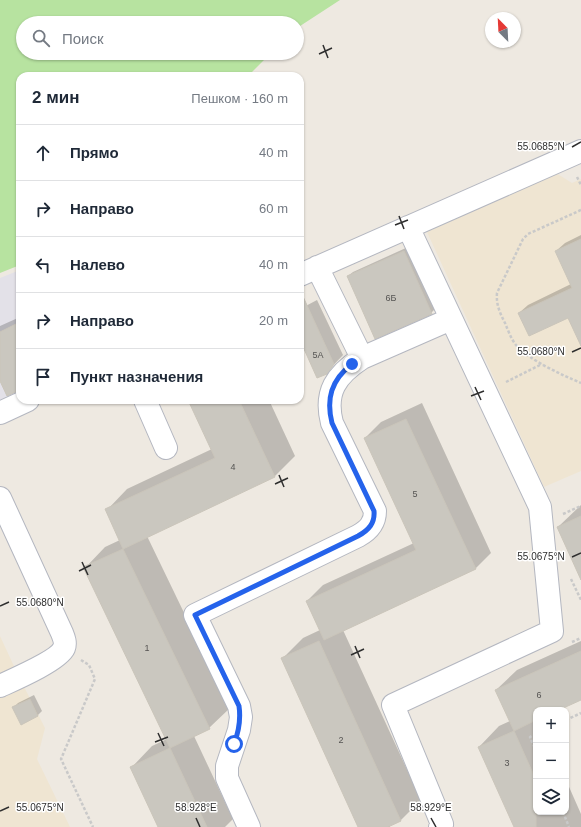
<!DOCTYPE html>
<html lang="ru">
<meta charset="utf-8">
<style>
body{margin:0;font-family:Helvetica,sans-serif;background:#f2f2f3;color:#1f2937}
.controls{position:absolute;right:12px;bottom:12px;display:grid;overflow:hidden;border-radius:8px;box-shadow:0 1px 3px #0004}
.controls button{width:36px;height:36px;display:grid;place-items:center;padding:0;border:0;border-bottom:1px solid #e0e1e3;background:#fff;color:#1f2937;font:20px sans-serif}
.compass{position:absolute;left:485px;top:12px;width:36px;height:36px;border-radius:50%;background:#fff;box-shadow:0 1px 3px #0004;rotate:336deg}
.stop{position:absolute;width:12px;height:12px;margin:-9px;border:3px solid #2563eb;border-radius:50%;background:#fff}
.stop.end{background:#2563eb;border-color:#fff;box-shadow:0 1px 4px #0008}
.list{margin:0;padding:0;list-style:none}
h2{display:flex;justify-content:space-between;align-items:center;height:52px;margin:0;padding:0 16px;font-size:17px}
h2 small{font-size:13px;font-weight:400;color:#747a83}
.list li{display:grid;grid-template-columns:26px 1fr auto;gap:12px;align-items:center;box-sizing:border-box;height:56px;padding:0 16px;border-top:1px solid #e0e1e3}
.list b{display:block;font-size:15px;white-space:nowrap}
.list em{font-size:13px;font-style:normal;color:#747a83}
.icon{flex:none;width:22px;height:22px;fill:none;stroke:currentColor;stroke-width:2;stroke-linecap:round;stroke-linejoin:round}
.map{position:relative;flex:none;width:581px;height:827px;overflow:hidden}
.search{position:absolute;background:#fff;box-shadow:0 1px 3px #0004;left:16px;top:16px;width:288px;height:44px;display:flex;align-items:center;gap:10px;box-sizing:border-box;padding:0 14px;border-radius:22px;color:#747a83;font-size:15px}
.panel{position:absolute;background:#fff;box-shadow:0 1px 3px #0004;left:16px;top:72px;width:288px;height:332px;border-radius:12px}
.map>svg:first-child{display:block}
.industrial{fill:#e3e1e8}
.education{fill:#efe5d2}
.green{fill:#b7e3a0}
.shadow{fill:#0003}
.building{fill:#cac7bf;stroke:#cac5ba}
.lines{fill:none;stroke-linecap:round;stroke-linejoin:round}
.minor-casing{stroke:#b4b7c0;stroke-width:24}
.path{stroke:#c9c9c9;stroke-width:2.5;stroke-dasharray:3 2;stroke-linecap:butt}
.minor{stroke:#fff;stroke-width:22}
.route{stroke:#2563eb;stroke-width:5}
.ticks{fill:none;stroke:#2e2e2e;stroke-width:1.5}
.labels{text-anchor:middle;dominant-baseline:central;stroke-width:3;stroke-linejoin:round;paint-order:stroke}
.number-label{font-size:9px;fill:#555452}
.ticks-label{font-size:10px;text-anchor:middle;fill:#2e2e2e;stroke:#fff;stroke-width:3;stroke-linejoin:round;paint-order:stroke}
</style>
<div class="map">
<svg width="581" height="827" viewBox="0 0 581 827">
<rect width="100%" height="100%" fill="#eee9e1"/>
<!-- industrial -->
<path class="industrial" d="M20,270V394L0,402V278Z"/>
<!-- education -->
<path class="education" d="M556,173L572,183L581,179V471L544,487L427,232Z
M0,636L19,677L45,728L37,759L70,827H0Z"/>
<!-- green -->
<path class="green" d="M0,0H340L297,28V23H23V53H271L248,76H20V265L0,273Z"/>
<!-- shadow -->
<path class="shadow" d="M581,235V344L568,317L519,313L528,305L571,284L556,251L565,243Z
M408,247L435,309L431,313L348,276L353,272Z
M317,300L343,355L326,373L300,338V309Z
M20,317V389L0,379V326Z
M190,400H269L295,456L275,476L147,536L230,708L209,728L194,736L233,819L225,827H159L132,767L152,746L167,739L85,568L105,547L120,540L107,510L127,489L212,449Z
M422,403L491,553L475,569L343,630L421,800L400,821L390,825V827H359L283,658L303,638L320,630L307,601L323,585L414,543L365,438L381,422Z
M581,505V577L558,527Z
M581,641V699L557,710H536V812H566V780L581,814V827H515L479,747L499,726L510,721L496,690L517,670Z
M34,695L42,711L38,715L21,723L13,708L18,703Z"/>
<!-- building -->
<path class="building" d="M581,239V346L568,318L529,336L518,313L572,288L555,251Z
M404,251L432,314L375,339L347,276Z
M300,290L334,364L327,374L317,378L300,340Z
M20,322V390L7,396L0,381V332Z
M188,400H239L275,477L123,549L105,509L215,458Z
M406,419L476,569L324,640L306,601L416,550L364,438Z
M581,516V580L557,527Z
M123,549L210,729L170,748L83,567Z
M319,641L401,821L388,827H358L281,658Z
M581,651V700L559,710H536V720L514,731L495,690Z
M30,699L38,716L21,725L12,707Z
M514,731L536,780V827H514L478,747Z
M170,748L207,827H158L130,767Z"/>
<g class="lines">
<!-- minor casing -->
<g class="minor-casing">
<path id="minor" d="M408,227L540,507L552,631L393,705L442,824L440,827
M300,275L581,151
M362,358L451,319
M145,400L166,448
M0,413L28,400
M0,498L62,633C64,638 66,643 64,648C59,660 13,680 0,686
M249,827L227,778V766L239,730L241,717L239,706L195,615L358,536C369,530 375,523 375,511L332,423C324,392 336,375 362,358L317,267"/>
</g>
<!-- path -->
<path class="path" d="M577,177L581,185
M581,210L528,234L523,239L497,293C496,305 500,313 505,323C508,330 511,339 516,345C529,360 562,375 581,383
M506,382L542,364
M563,514L581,506
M571,579L581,600
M572,642L581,638
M81,660L89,665L95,679L61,759L93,827
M566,720L581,713
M536,734L530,737L536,751
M563,812L569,827"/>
<!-- minor -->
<use href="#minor" class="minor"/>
</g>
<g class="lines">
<!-- route -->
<path class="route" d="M234,744C239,731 241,720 239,706L195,615L358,536C369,530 375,523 374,511L332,423C326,399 331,380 352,364"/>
</g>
<!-- ticks -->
<path class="ticks" d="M323,45L328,58M319,54L332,48M572,147L581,142M399,216L404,229M395,225L408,220M572,352L581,348M475,387L481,400M471,396L484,391M279,475L284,487M275,484L288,478M572,557L581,553M82,562L88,575M79,571L91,565M0,606L9,602M355,646L360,658M351,655L364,649M158,733L164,746M155,742L168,737M0,811L9,807M196,818L200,827M431,818L436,827"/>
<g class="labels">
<!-- number labels -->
<g class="number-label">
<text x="391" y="298">6Б</text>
<text x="318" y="355">5А</text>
<text x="233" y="467">4</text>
<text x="415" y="494">5</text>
<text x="147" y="648">1</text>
<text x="539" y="695">6</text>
<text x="341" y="740">2</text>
<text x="507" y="763">3</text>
</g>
</g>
<g class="ticks-label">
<text x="541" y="150">55.0685°N</text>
<text x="541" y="355">55.0680°N</text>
<text x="541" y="560">55.0675°N</text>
<text x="40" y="606">55.0680°N</text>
<text x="40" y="811">55.0675°N</text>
<text x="196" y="811">58.928°E</text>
<text x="431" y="811">58.929°E</text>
</g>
</svg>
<div class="controls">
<button>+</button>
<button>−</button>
<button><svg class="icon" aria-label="layers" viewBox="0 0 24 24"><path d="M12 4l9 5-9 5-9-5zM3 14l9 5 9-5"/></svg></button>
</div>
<svg class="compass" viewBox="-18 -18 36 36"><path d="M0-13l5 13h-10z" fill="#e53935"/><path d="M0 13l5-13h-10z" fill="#747a83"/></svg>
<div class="stop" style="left:234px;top:744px"></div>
<div class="stop end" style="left:352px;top:364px"></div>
<div class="search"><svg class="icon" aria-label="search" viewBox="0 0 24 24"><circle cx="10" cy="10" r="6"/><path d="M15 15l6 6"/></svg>Поиск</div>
<section class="panel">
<h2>2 мин<small>Пешком · 160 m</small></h2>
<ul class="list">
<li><svg class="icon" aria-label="ahead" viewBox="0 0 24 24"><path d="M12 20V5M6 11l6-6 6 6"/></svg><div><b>Прямо</b></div><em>40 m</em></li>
<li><svg class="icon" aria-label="right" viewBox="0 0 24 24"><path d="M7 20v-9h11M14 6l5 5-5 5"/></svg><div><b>Направо</b></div><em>60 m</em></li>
<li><svg class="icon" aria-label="left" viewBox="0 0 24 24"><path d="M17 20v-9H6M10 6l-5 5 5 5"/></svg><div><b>Налево</b></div><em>40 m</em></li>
<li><svg class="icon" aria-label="right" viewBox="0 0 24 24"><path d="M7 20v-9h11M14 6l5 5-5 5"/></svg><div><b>Направо</b></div><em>20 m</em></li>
<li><svg class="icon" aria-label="arrive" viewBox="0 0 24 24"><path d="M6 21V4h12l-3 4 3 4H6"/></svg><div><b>Пункт назначения</b></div></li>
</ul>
</section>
</div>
